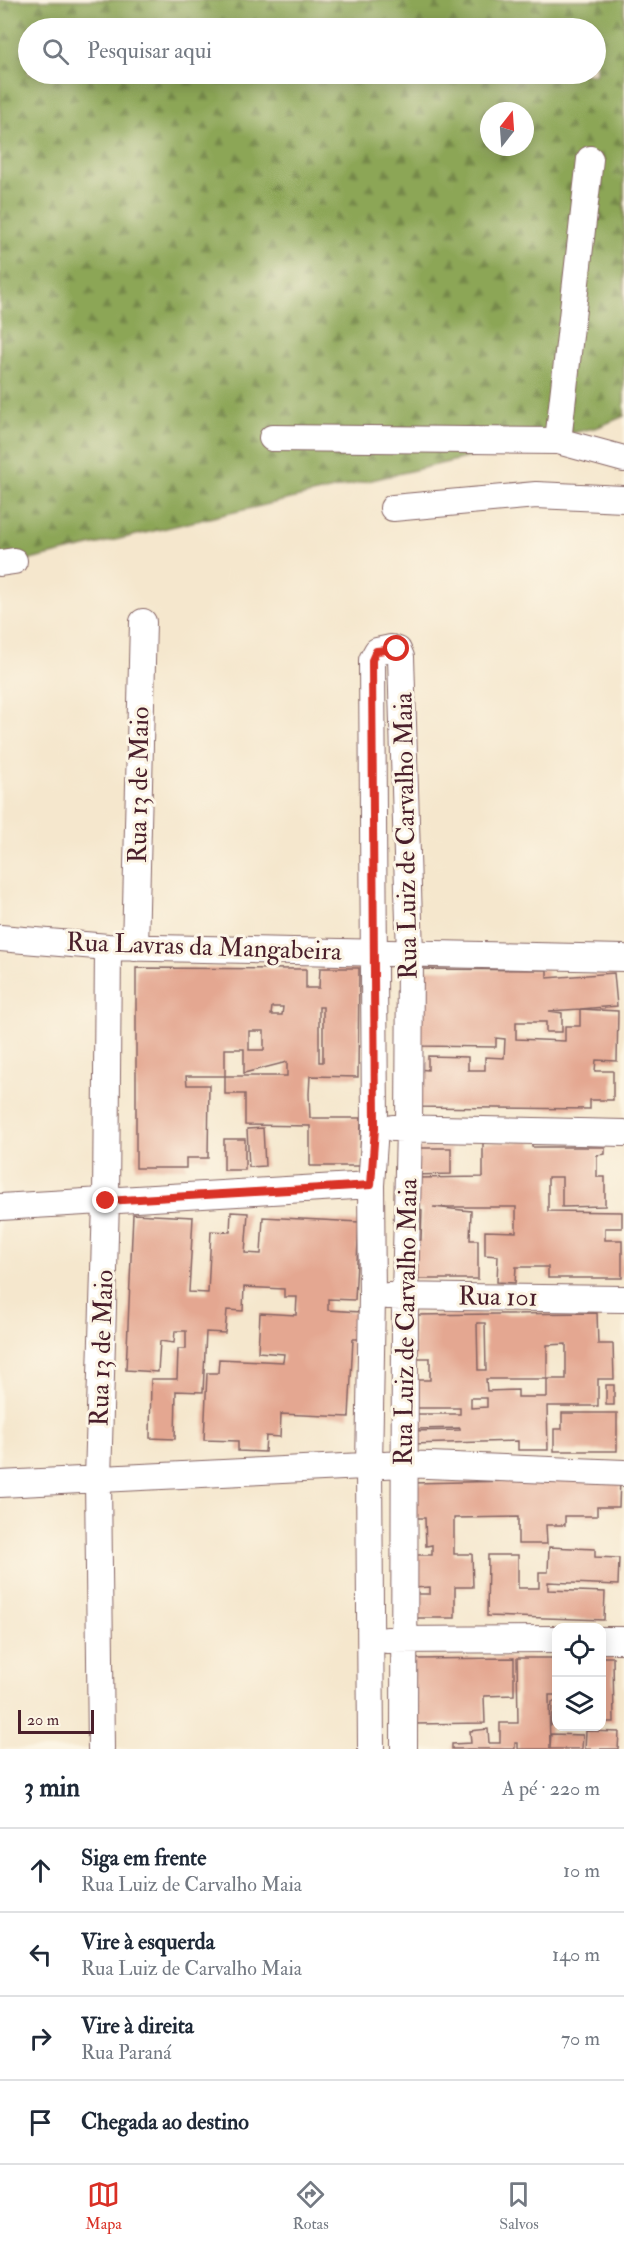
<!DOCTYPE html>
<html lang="pt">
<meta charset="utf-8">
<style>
body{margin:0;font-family:"IM FELL Double Pica",serif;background:#f6f6f7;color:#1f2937}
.controls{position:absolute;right:18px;bottom:18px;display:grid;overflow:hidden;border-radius:12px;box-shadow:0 3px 15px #0003}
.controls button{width:54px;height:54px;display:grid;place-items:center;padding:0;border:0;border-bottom:2px solid #e0e1e3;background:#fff;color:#1f2937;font:30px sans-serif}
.compass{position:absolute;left:480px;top:102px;width:54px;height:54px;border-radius:50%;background:#fff;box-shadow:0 3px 15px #0003;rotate:17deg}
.scale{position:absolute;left:18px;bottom:15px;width:76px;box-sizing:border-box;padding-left:6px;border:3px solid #4a1f2b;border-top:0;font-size:16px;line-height:21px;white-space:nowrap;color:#4a1f2b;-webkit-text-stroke:4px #fcf5e5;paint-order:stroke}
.stop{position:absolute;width:18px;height:18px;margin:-14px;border:4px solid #d93025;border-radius:50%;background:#fff}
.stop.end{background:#d93025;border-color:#fff;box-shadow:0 2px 6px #0008}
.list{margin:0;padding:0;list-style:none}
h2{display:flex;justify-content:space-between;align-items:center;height:78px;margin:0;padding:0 24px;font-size:26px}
h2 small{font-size:20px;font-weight:400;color:#747a83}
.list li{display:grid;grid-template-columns:39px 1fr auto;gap:18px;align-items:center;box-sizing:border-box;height:84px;padding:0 24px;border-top:2px solid #e0e1e3}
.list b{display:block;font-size:22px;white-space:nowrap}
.list p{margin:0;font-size:20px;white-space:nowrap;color:#747a83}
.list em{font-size:20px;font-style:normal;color:#747a83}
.icon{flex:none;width:33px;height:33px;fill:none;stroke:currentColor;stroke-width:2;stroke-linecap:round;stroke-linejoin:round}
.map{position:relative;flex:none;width:624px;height:1749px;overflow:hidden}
.search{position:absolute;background:#fff;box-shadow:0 3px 15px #0003;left:18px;right:18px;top:18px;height:66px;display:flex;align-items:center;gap:15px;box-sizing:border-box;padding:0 21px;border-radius:33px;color:#747a83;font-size:22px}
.sheet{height:414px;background:#fff}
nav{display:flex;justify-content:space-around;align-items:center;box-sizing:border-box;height:84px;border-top:2px solid #e0e1e3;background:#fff;font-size:16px;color:#747a83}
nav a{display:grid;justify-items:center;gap:3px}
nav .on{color:#d93025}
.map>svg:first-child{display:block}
.forest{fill:url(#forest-firs);stroke:#6b6241;stroke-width:1.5;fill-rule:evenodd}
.building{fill:#e4a791;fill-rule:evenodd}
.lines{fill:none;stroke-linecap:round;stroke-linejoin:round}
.minor-casing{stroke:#866564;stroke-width:28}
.minor{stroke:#fff;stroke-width:26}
.route{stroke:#d93025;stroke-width:8}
.labels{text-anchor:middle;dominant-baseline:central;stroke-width:6;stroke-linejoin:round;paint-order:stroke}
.street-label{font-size:26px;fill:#4a1f2b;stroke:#fcf5e5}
</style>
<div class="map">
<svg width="624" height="1749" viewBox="0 0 624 1749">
<defs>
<pattern id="forest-firs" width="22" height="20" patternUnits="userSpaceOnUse" patternTransform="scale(1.5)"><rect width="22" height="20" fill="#8ca657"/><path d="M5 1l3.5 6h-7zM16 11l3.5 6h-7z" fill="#748748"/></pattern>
</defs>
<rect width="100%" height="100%" fill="#fcf5e5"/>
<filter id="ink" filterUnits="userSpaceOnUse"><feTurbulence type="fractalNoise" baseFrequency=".0167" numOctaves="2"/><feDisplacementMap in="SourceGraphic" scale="12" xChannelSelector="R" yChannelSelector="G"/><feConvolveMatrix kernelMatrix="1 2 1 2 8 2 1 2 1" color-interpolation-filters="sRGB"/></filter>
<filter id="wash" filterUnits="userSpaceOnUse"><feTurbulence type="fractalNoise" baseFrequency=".008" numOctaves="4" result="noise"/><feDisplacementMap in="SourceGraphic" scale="24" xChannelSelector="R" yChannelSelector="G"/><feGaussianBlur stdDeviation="1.35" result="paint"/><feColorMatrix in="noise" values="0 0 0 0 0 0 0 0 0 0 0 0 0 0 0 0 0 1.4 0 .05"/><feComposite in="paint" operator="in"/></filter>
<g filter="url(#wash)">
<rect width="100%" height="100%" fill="#f5e7cd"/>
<!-- forest -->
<path class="forest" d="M0,0H624V416L598,427L0,567ZM28,28H596V74H28ZM489,111H525V147H489Z"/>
<g id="blocks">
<!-- building -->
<path class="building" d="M136,968L306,969V988H319L320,968H359L358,1077L310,1076L309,1094L310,1118H361L360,1166H310V1126L245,1125V1094H225V1076H287V1062L244,1073V1049H225V1076H186L187,1085H209L208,1158H186V1168H136ZM272,1007H283L282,1015H271ZM319,1007H323V1062H319ZM249,1031H264V1050H249Z
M416,969L547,970V978L614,973L617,1006L580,1009L618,1011L617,1061L596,1060L595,1071H613V1100H590V1109L416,1107L417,1069L428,1070V1056L468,1057V1070H485V1057L504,1058L505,1039L496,1038V1047L420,1046ZM580,1009V1026H565V1041L516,1039V1022H546V1032H562V1013L549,1011Z
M263,1128L265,1166L249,1167L247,1129Z
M224,1139H245V1170H224Z
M532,1142V1147H605V1154L597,1155V1177H605V1206L562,1207V1177H548V1211L622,1212V1228H605V1240H622V1278H548V1267H516L515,1283L497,1282L498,1256L485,1255V1231L516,1232V1207H433L471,1211L470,1240H478V1279H407V1240H421L422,1210L416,1207V1178L483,1177V1143Z
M414,1148H451V1174L414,1175Z
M231,1212L248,1213L245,1253L261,1254L263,1217L359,1222L355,1300L328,1299V1310L360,1312L359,1339H353L349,1417L281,1414L280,1437L266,1436L265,1452L238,1451V1441L204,1440L207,1373H218L219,1359L283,1362L284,1354L258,1352L260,1313L296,1315L297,1297H284V1289L244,1287L243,1311L227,1310L225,1333L206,1332L203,1392L176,1391L175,1439L150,1438L151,1379H177L178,1349H186V1331H175L174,1343L160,1341L158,1372L126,1370L133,1214L193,1217L189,1292L208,1293L211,1231L230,1232Z
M597,1313L598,1344H613L614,1379H598V1406H547L548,1450H518V1441L412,1444L411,1431L460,1430V1428L415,1429V1414H460V1408H415L414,1380H430V1358H414V1315ZM477,1323H485L486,1370H478ZM566,1344V1379H547V1397H518V1390L487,1391L486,1379H547V1345ZM471,1398H487V1407L471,1408Z
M606,1385H614V1405H606Z
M562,1413H617V1451H554V1429H562Z
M620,1479L619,1507H597V1516H565V1525H546L547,1544H518V1517L454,1518V1554H472L473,1587H455V1618H405V1594H430V1587L412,1588V1555H432V1545L426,1546L425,1518H411V1483Z
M549,1547L595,1549V1557L619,1558L618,1585L548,1582V1590L605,1592L604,1620L487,1616L488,1555H518V1588H539V1572H548Z
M602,1657H613L614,1722H602Z
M514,1658V1695L484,1696L485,1723L414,1724L413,1659Z
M517,1658H556V1695H549L550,1749H518V1743H515V1749H452V1744L471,1743L470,1731L488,1729L489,1743H500V1723H518Z
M552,1702H556V1725H551Z
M586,1731L619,1732L618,1749H585Z
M551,1734L583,1735L582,1749H550Z"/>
</g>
</g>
<g filter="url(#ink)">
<use href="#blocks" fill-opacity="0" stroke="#866564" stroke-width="1.5"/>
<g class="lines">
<!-- minor casing -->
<g class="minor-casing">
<path id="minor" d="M272,438L558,441L624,459
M558,441L590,159
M393,508L536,495L624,499
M0,563L14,561
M0,938L108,947L624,958
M135,948L143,622
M393,1128L624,1133
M0,1207L371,1185
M388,1296L624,1299
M0,1484L404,1464L624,1473
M387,1640L556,1639
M602,1640H624
M101,1749L98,1479L106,1201L108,947
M371,1749L369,1466L372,1297L371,1185L375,1128L372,660L377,651L391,648L398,650L401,657L410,954L409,1128L405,1296L404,1749"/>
</g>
<!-- minor -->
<use href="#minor" class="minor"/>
</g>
</g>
<g class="lines" filter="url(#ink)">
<!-- route -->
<path class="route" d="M106,1201L371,1185L375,1128L372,660L376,651L397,649"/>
</g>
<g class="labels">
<!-- street labels -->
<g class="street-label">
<text transform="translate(139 785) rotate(-89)">Rua 13 de Maio</text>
<text transform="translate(406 836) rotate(-91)">Rua Luiz de Carvalho Maia</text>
<text transform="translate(204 947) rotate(2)">Rua Lavras da Mangabeira</text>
<text transform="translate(498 1297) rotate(1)">Rua 101</text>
<text transform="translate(406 1322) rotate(-89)">Rua Luiz de Carvalho Maia</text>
<text transform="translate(102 1348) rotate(-88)">Rua 13 de Maio</text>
</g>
</g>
</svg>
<div class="controls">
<button><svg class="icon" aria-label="locate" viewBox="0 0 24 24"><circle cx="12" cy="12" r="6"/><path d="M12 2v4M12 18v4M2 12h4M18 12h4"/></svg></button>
<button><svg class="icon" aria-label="layers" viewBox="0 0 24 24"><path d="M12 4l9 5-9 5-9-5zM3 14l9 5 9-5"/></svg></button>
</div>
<svg class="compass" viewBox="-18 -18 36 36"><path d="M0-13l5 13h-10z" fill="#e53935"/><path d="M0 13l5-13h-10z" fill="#747a83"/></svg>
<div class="scale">20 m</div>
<div class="stop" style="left:397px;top:649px"></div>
<div class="stop end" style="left:106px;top:1201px"></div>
<div class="search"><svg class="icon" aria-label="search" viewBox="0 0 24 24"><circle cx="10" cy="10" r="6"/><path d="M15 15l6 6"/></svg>Pesquisar aqui</div>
</div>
<section class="sheet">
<h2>3 min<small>A pé · 220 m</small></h2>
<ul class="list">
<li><svg class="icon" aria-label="ahead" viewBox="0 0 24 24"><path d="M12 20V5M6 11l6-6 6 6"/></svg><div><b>Siga em frente</b><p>Rua Luiz de Carvalho Maia</p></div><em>10 m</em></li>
<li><svg class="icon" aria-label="left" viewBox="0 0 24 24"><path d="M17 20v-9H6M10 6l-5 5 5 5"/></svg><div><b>Vire à esquerda</b><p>Rua Luiz de Carvalho Maia</p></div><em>140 m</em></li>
<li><svg class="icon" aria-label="right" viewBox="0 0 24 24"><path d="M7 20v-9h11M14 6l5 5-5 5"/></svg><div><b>Vire à direita</b><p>Rua Paraná</p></div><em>70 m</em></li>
<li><svg class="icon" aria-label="arrive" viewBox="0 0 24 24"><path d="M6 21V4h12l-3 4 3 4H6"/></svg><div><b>Chegada ao destino</b></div></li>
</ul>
</section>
<nav>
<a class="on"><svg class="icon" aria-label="map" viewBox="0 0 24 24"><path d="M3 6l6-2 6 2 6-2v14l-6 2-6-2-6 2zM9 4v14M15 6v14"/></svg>Mapa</a>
<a><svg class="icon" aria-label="directions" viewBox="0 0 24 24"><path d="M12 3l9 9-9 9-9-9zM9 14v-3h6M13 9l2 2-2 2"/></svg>Rotas</a>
<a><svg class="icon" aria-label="saved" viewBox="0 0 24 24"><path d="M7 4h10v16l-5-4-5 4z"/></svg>Salvos</a>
</nav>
